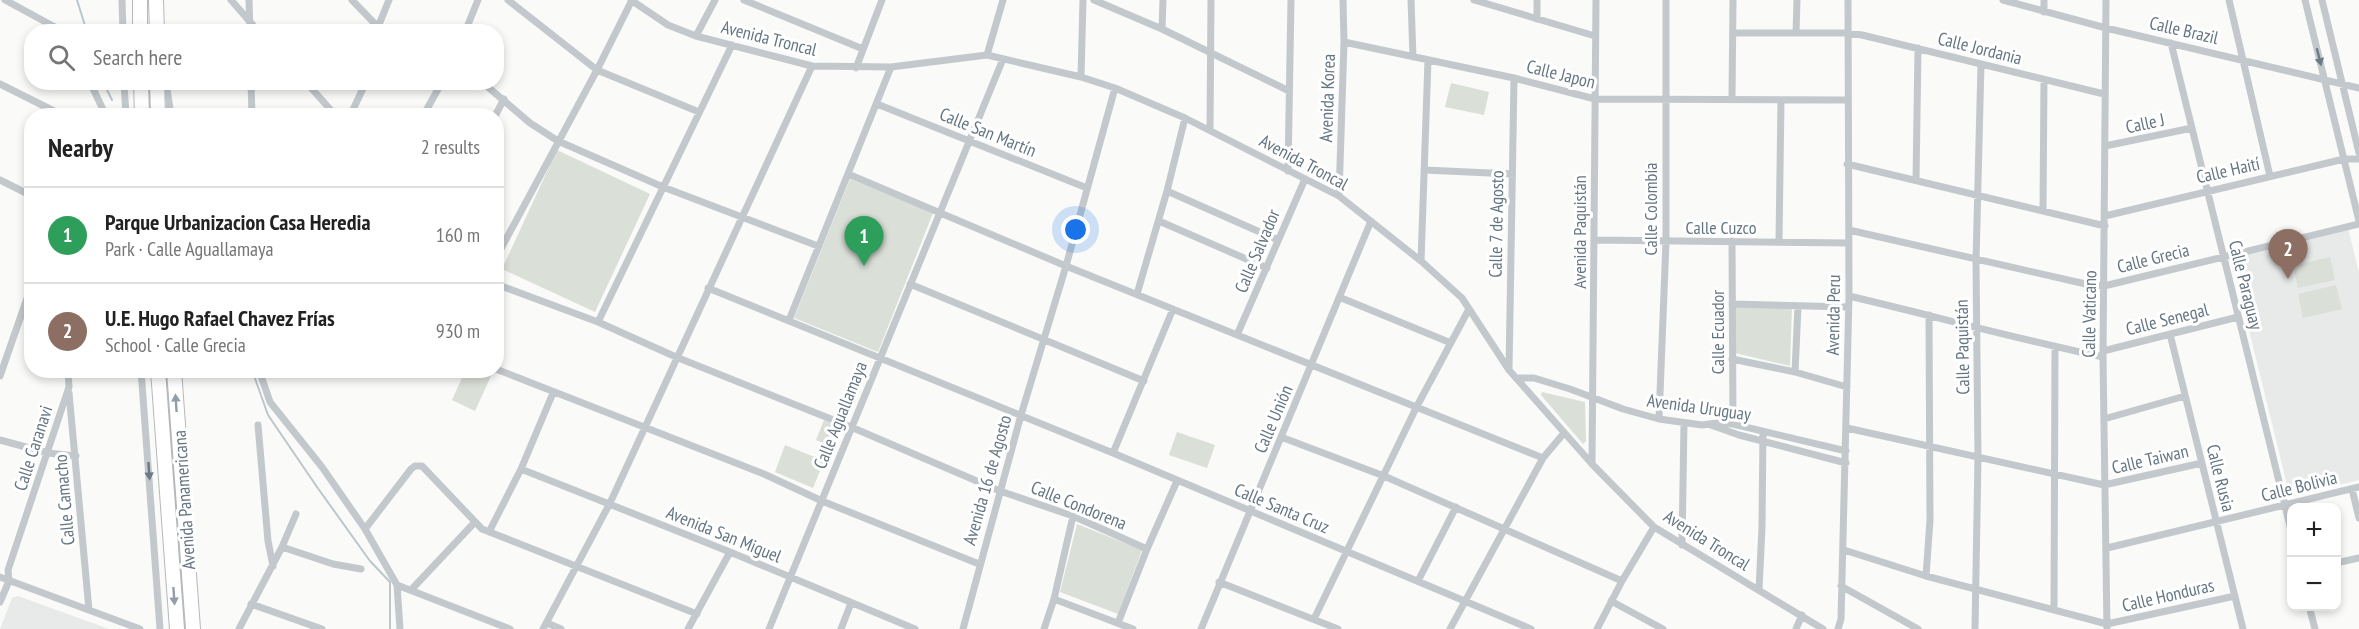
<!DOCTYPE html>
<meta charset="utf-8">
<style>
body{margin:0;font-family:"PT Sans Narrow",sans-serif;background:#f6f6f6;color:#222}
.controls{position:absolute;right:18px;bottom:18px;display:grid;overflow:hidden;border-radius:12px;box-shadow:0 3px 9px #0003}
.controls button{width:54px;height:54px;display:grid;place-items:center;padding:0;border:0;border-bottom:2px solid #e0e0e0;background:#fff;color:#222;font:30px sans-serif}
.you{position:absolute;left:1076px;top:230px;width:21px;height:21px;margin:-15px;border:4px solid #fff;border-radius:50%;background:#1a73e8;box-shadow:0 0 0 9px #1a73e833}
.badge{display:grid;place-items:center;width:39px;height:39px;border-radius:50%;background:#e4572e;color:#fff;font-size:20px;font-weight:700}
.pin{position:absolute;translate:-50% -50px;filter:drop-shadow(0 2px 3px #0008)}
.pin::after{content:'';position:absolute;top:32px;width:21px;height:18px;background:inherit;clip-path:polygon(0 0,100% 0,50% 100%)}
.list{margin:0;padding:0;list-style:none}
h2{display:flex;justify-content:space-between;align-items:center;height:78px;margin:0;padding:0 24px;font-size:26px}
h2 small{font-size:20px;font-weight:400;color:#767676}
.list li{display:grid;grid-template-columns:39px 1fr auto;gap:18px;align-items:center;box-sizing:border-box;height:96px;padding:0 24px;border-top:2px solid #e0e0e0}
.list b{display:block;font-size:22px;white-space:nowrap}
.list p{margin:0;font-size:20px;white-space:nowrap;color:#767676}
.list em{font-size:20px;font-style:normal;color:#767676}
.icon{flex:none;width:33px;height:33px;fill:none;stroke:currentColor;stroke-width:2;stroke-linecap:round;stroke-linejoin:round}
.map{position:relative;flex:none;width:2359px;height:629px;overflow:hidden}
.search{position:absolute;background:#fff;box-shadow:0 3px 9px #0003;left:24px;top:24px;width:480px;height:66px;display:flex;align-items:center;gap:15px;box-sizing:border-box;padding:0 21px;border-radius:24px;color:#767676;font-size:22px}
.panel{position:absolute;background:#fff;box-shadow:0 3px 9px #0003;left:24px;top:108px;width:480px;height:270px;border-radius:24px}
.map>svg:first-child{display:block}
.built{fill:#e8e9e9}
.park{fill:#dadfd7}
.lines{fill:none;stroke-linecap:round;stroke-linejoin:round}
.stream{stroke:#bbc7cb;stroke-width:2}
.highway-casing{stroke:#b4b9bd;stroke-width:16}
.street{stroke:#c3c8cc;stroke-width:7}
.highway{stroke:#fff;stroke-width:14}
.oneway{fill:#6a7a87}
.oneway2{fill:#939fa8}
.labels{text-anchor:middle;dominant-baseline:central;stroke-width:6;stroke-linejoin:round;paint-order:stroke}
.street-label{font-size:18px;fill:#657683;stroke:#fff}
</style>
<div class="map">
<svg width="2359" height="629" viewBox="0 0 2359 629">
<rect width="100%" height="100%" fill="#fafaf8"/>
<!-- built -->
<path class="built" d="M2348,228L2359,273V480L2290,497L2231,257Z
M18,596L109,629H0L12,598Z"/>
<!-- park -->
<path class="park" d="M1451,83L1489,92L1484,115L1445,107Z
M557,150L650,194L595,312L502,269Z
M850,179L933,213L878,352L794,318Z
M2330,257L2335,280L2298,288L2293,266Z
M2336,285L2342,309L2303,318L2298,294Z
M1735,307L1792,308L1790,366L1735,353Z
M465,371H479L491,376L475,411L452,400Z
M1542,392L1585,402L1586,441L1583,444L1541,395Z
M824,420L843,428L835,448L816,440Z
M1177,432L1215,445L1207,468L1169,455Z
M785,445L824,461L813,488L775,472Z
M1077,524L1142,550L1118,614L1060,592Z"/>
<g class="lines">
<!-- stream -->
<path class="stream" d="M77,0L87,32
M103,82L112,100
M252,370L268,415L317,487L370,561L390,582V629"/>
<!-- highway casing -->
<g class="highway-casing">
<path id="highway" d="M140,0V32
M156,0L157,32
M141,82L142,116
M157,82L158,116
M158,370L177,629
M174,370L193,629"/>
</g>
<!-- street -->
<path class="street" d="M5,0L64,32
M122,0L123,32
M231,0L259,32
M249,0L250,32
M352,0L378,27L386,32
M508,0L597,70L699,112
M631,0L668,25L696,36L812,66L891,67L987,55L1081,77L1115,88L1185,118L1339,196L1421,261L1462,298L1509,370L1592,464L1654,527L1823,629
M744,0L863,49
M1094,0L1162,29L1289,91
M1411,0L1413,57
M1474,0L1595,36
M1537,0V19
M2003,0L2106,28L2359,88
M2106,0L2103,357L2107,629
M2229,0L2270,176
M2305,0L2359,221
M2322,0L2359,153
M2044,12V0
M378,27L389,0
M1162,29L1163,0
M465,32L478,0
M1733,33H1847L1862,35L2104,94
M1796,33L1797,0
M696,36L715,0
M1344,42L1514,78L1595,99L1846,100
M2171,43L2292,534
M987,55L1003,0
M856,68L882,0
M1081,77L1083,0
M90,82L106,116
M124,82L126,116
M166,82L171,116
M251,82L252,116
M306,82L336,116
M482,82L530,123L558,141L663,187L818,246
M0,84L64,116
M1732,98L1733,0
M877,104L1087,188
M350,116L366,82
M423,116L442,82
M495,116L504,99
M1210,129L1211,0
M2105,146L2192,128
M1847,164L2105,226
M1424,170L1512,174
M1288,171L1291,0
M848,174L1066,266L1543,458
M0,180L32,196
M1916,180L1918,48
M1167,191L1278,240
M1339,196L1344,42L1343,0
M2043,211L2044,80
M2105,216L2344,159H2359
M1159,221L1267,268
M1849,230L2090,285L2104,286L2359,224
M1594,240L1849,243
M1732,241L1733,424
M1779,241L1781,100
M496,258L597,70L632,0
M1421,261L1428,60
M496,284L598,322L676,357L851,427L1000,491L1073,516L1147,549
M910,284L1144,381
M708,288L1113,453L1531,629
M1137,294L1167,191L1185,118
M1849,296C1934,316 2017,339 2103,357
M1339,297L1451,343
M1732,304L1848,307
M22,315L32,319
M789,320L891,67
M598,322L732,45
M2170,334L2243,629
M1237,335L1305,179
M2103,351L2238,317
M1732,359L1795,372L1847,387
M496,369L764,474L822,501L979,564
M141,370L160,629
M259,370L270,402L322,467L365,529L397,585L510,629
M1509,370L1514,78
M1795,372L1798,306
M0,376L32,284
M1516,378H1534L1570,389L1623,409L1659,419L1702,425L1717,423L1733,424L1846,451
M69,393L89,610
M1659,419L1666,242V0
M2104,419L2185,396
M1708,424L1739,435L1846,463
M258,425L268,541L273,566
M1847,428L2104,485L2202,463
M1281,437L1384,476L1622,581
M0,440L48,453L76,456
M1113,453L1173,309
M1592,464L1596,0
M521,469L730,552L915,629
M2352,489L2359,518
M365,529L411,469L415,466H422L482,529L697,614
M489,532L521,469L553,393
M1682,545L1684,423
M282,547L296,514
M2107,548L2359,487
M1844,550L1926,576L2107,624L2235,596
M2336,563L2359,558
M1926,576L1930,520L1929,315
M0,577L140,629
M1418,581L1456,507
M1219,582L1338,629
M397,585L400,629
M1841,586L1918,629
M411,590L474,523
M1759,590L1762,527L1763,432
M1054,599L1133,629
M1611,601L1663,629
M0,602L9,581L8,570L69,387L68,370
M251,604L322,629
M2309,606L2315,629
M2054,609L2055,347
M1314,619L1416,408L1469,309
M547,623L561,629
M1118,623L1147,549L1177,481
M239,629L282,547L333,564L361,569
M543,629L610,503L812,66
M688,629L730,552
M769,629L1003,59
M841,629L851,603
M963,629L1021,415L1066,266L1115,88
M1044,629L1054,599L1073,516
M1201,629L1371,221
M1450,629L1543,458L1564,433
M1597,629L1622,581L1654,527
M1796,629L1802,615
M1838,629L1841,619L1849,296L1848,0
M1975,629L1978,457L1976,261L1981,64"/>
<!-- highway -->
<use href="#highway" class="highway"/>
</g>
<!-- one-way arrows -->
<defs><path id="oneway-solid" d="M-6-.8H1V-3.2L6.5 0L1 3.2V.8H-6Z" transform="scale(1.5)"/></defs>
<g class="oneway">
<use href="#oneway-solid" transform="translate(2319 57) rotate(76)"/>
<use href="#oneway-solid" transform="translate(149 471) rotate(86)"/>
</g>
<g class="oneway2">
<use href="#oneway-solid" transform="translate(176 403) rotate(-94)"/>
<use href="#oneway-solid" transform="translate(174 596) rotate(86)"/>
</g>
<g class="labels">
<!-- street labels -->
<g class="street-label">
<text transform="translate(2184 30) rotate(13)">Calle Brazil</text>
<text transform="translate(769 38) rotate(14)">Avenida Troncal</text>
<text transform="translate(1980 48) rotate(14)">Calle Jordania</text>
<text transform="translate(1561 74) rotate(14)">Calle Japon</text>
<text transform="translate(1327 98) rotate(-88)">Avenida Korea</text>
<text transform="translate(2145 123) rotate(-12)">Calle J</text>
<text transform="translate(988 132) rotate(22)">Calle San Martín</text>
<text transform="translate(1304 162) rotate(28)">Avenida Troncal</text>
<text transform="translate(2228 170) rotate(-13)">Calle Haití</text>
<text transform="translate(1650 209) rotate(-90)">Calle Colombia</text>
<text transform="translate(1496 224) rotate(-89)">Calle 7 de Agosto</text>
<text x="1721" y="227">Calle Cuzco</text>
<text transform="translate(1579 232) rotate(-90)">Avenida Paquistán</text>
<text transform="translate(1257 251) rotate(-67)">Calle Salvador</text>
<text transform="translate(2153 258) rotate(-14)">Calle Grecia</text>
<text transform="translate(2246 285) rotate(76)">Calle Paraguay</text>
<text transform="translate(2089 314) rotate(-89)">Calle Vaticano</text>
<text transform="translate(1833 315) rotate(-89)">Avenida Peru</text>
<text transform="translate(2167 319) rotate(-14)">Calle Senegal</text>
<text transform="translate(1717 332) rotate(-90)">Calle Ecuador</text>
<text transform="translate(1962 347) rotate(-91)">Calle Paquistán</text>
<text transform="translate(1699 407) rotate(8)">Avenida Uruguay</text>
<text transform="translate(840 415) rotate(-68)">Calle Aguallamaya</text>
<text transform="translate(1273 419) rotate(-67)">Calle Unión</text>
<text transform="translate(33 448) rotate(-72)">Calle Caranavi</text>
<text transform="translate(2150 459) rotate(-13)">Calle Taiwan</text>
<text transform="translate(2221 478) rotate(76)">Calle Rusia</text>
<text transform="translate(987 480) rotate(-74)">Avenida 16 de Agosto</text>
<text transform="translate(2299 486) rotate(-14)">Calle Bolivia</text>
<text transform="translate(64 500) rotate(-95)">Calle Camacho</text>
<text transform="translate(184 500) rotate(-94)">Avenida Panamericana</text>
<text transform="translate(1079 505) rotate(22)">Calle Condorena</text>
<text transform="translate(1282 508) rotate(23)">Calle Santa Cruz</text>
<text transform="translate(724 534) rotate(22)">Avenida San Miguel</text>
<text transform="translate(1707 540) rotate(32)">Avenida Troncal</text>
<text transform="translate(2168 595) rotate(-13)">Calle Honduras</text>
</g>
</g>
</svg>
<div class="controls">
<button>+</button>
<button>−</button>
</div>
<div class="you"></div>
<div class="pin badge" style="left:864px;top:266px;background:#2e9e5b">1</div>
<div class="pin badge" style="left:2288px;top:279px;background:#8d6e63">2</div>
<div class="search"><svg class="icon" aria-label="search" viewBox="0 0 24 24"><circle cx="10" cy="10" r="6"/><path d="M15 15l6 6"/></svg>Search here</div>
<section class="panel">
<h2>Nearby<small>2 results</small></h2>
<ul class="list">
<li><span class="badge" style="background:#2e9e5b">1</span><div><b>Parque Urbanizacion Casa Heredia</b><p>Park · Calle Aguallamaya</p></div><em>160 m</em></li>
<li><span class="badge" style="background:#8d6e63">2</span><div><b>U.E. Hugo Rafael Chavez Frías</b><p>School · Calle Grecia</p></div><em>930 m</em></li>
</ul>
</section>
</div>
